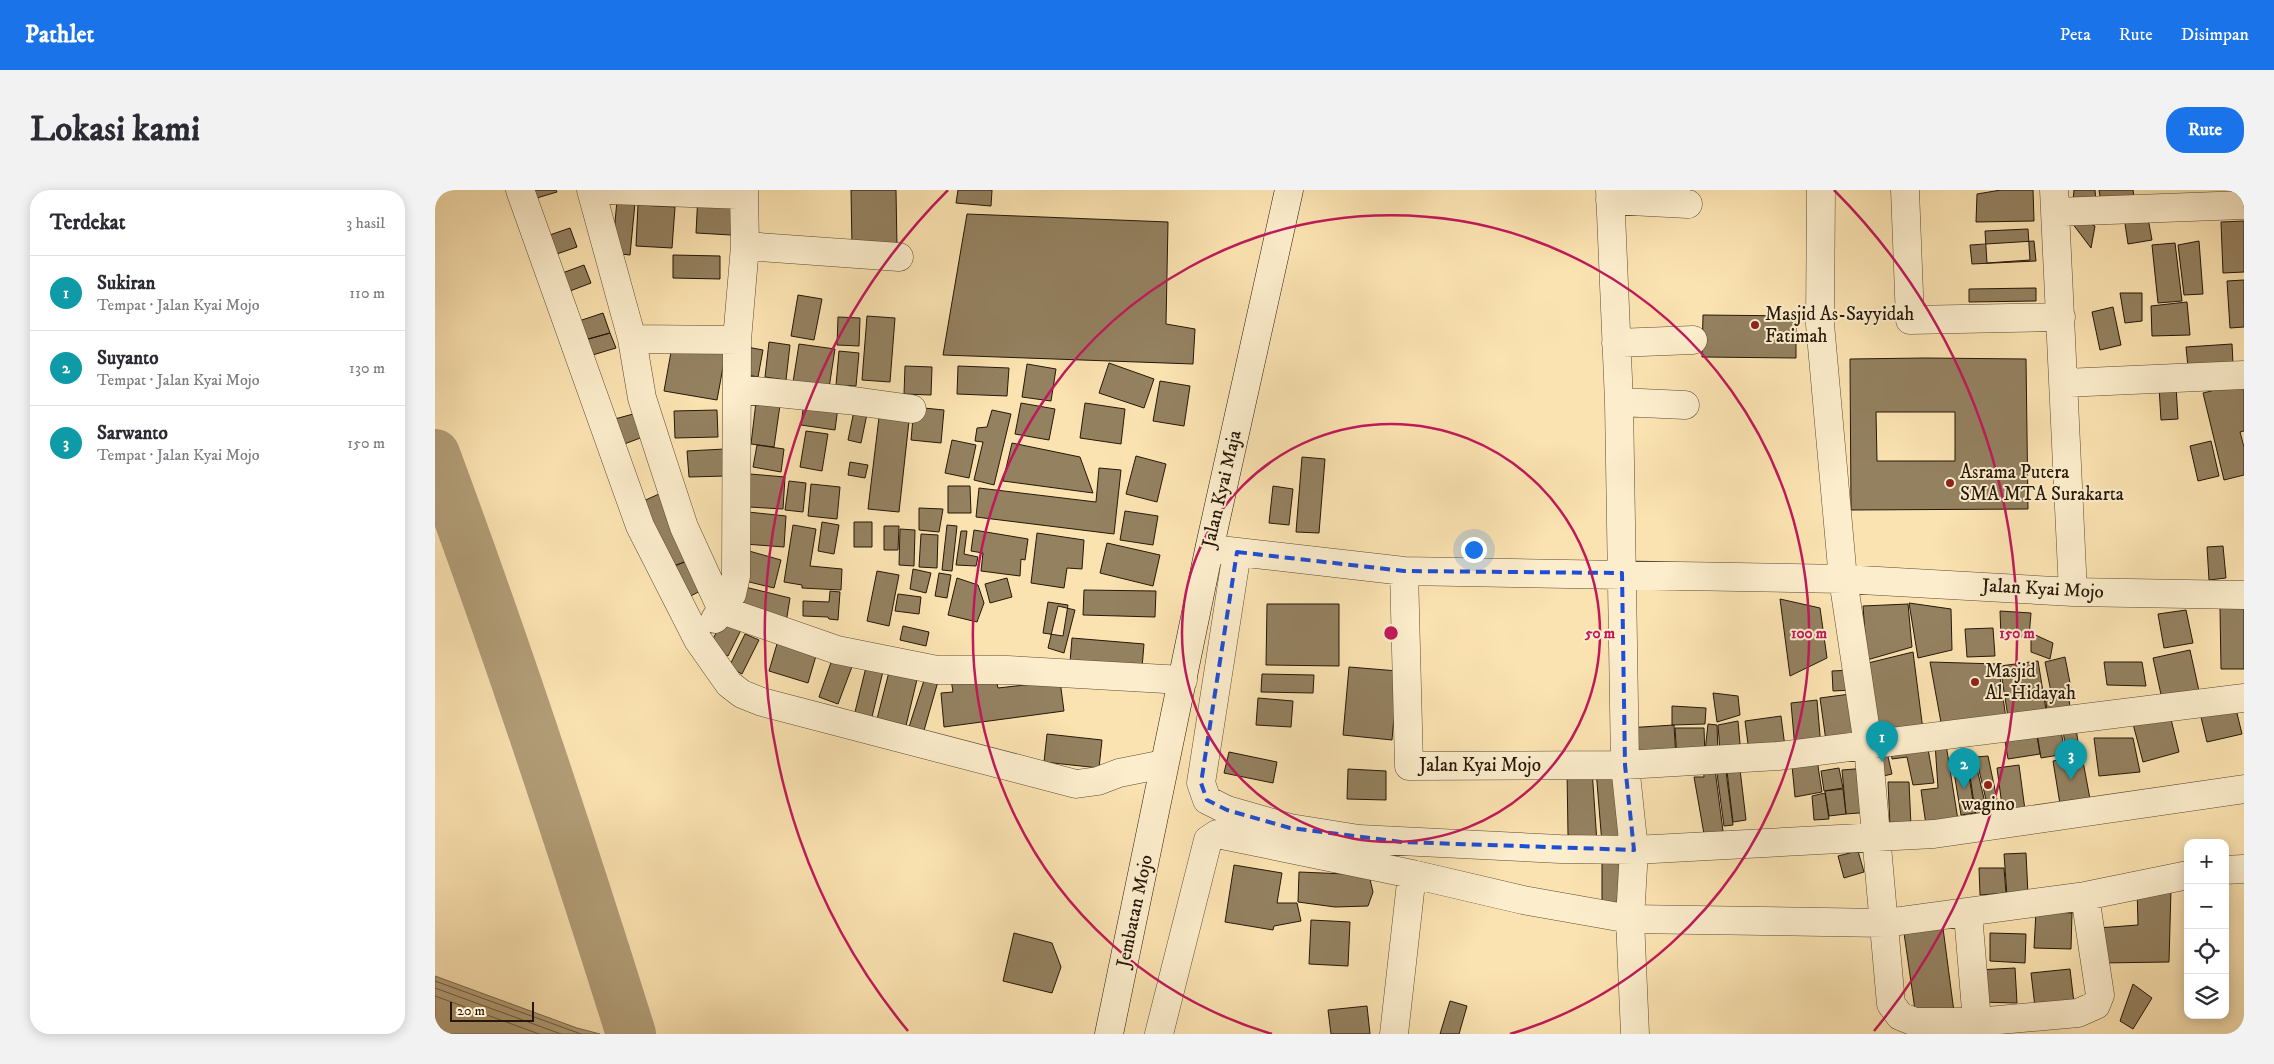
<!DOCTYPE html>
<html lang="id">
<meta charset="utf-8">
<style>
body{margin:0;font-family:"IM FELL DW Pica",serif;background:#f2f2f3;color:#2b2b33}
.controls{position:absolute;right:15px;bottom:15px;display:grid;overflow:hidden;border-radius:10px;box-shadow:0 2px 12px #0003}
.controls button{width:45px;height:45px;display:grid;place-items:center;padding:0;border:0;border-bottom:1px solid #e1e1e2;background:#fff;color:#2b2b33;font:25px sans-serif}
.scale{position:absolute;left:15px;bottom:12px;width:84px;box-sizing:border-box;padding-left:5px;border:2px solid #251709;border-top:0;font-size:14px;line-height:18px;white-space:nowrap;color:#251709;-webkit-text-stroke:4px #fcedcc;paint-order:stroke}
.you{position:absolute;left:1038px;top:359px;width:18px;height:18px;margin:-12px;border:4px solid #fff;border-radius:50%;background:#1a73e8;box-shadow:0 0 0 8px #1a73e833}
.badge{display:grid;place-items:center;width:32px;height:32px;border-radius:50%;background:#1a73e8;color:#fff;font-size:16px;font-weight:700}
.pin{position:absolute;translate:-50% -41px;filter:drop-shadow(0 1px 2px #0008)}
.pin::after{content:'';position:absolute;top:26px;width:18px;height:15px;background:inherit;clip-path:polygon(0 0,100% 0,50% 100%)}
.list{margin:0;padding:0;list-style:none}
h2{display:flex;justify-content:space-between;align-items:center;height:65px;margin:0;padding:0 20px;font-size:21px}
h2 small{font-size:16px;font-weight:400;color:#7c7c81}
.list li{display:grid;grid-template-columns:32px 1fr auto;gap:15px;align-items:center;box-sizing:border-box;height:75px;padding:0 20px;border-top:1px solid #e1e1e2}
.list b{display:block;font-size:19px;white-space:nowrap}
.list p{margin:0;font-size:16px;white-space:nowrap;color:#7c7c81}
.list em{font-size:16px;font-style:normal;color:#7c7c81}
.icon{flex:none;width:28px;height:28px;fill:none;stroke:currentColor;stroke-width:2;stroke-linecap:round;stroke-linejoin:round}
.map{position:relative;flex:none;width:1809px;height:844px;overflow:hidden;border-radius:20px}
header{display:flex;align-items:center;gap:30px;box-sizing:border-box;height:70px;padding:0 25px;background:#1a73e8;color:#fff}
header strong{font-size:24px}
nav{display:flex;gap:28px;margin-inline-start:auto;font-size:18px}
.intro{display:flex;align-items:center;justify-content:space-between;box-sizing:border-box;height:120px;padding:0 30px}
h1{margin:0;font-size:35px}
.button{padding:12px 22px;border-radius:20px;background:#1a73e8;color:#fff;font-size:18px;font-weight:700}
main{display:flex;gap:30px;padding:0 30px}
aside{flex:1;background:#fff;border-radius:20px;box-shadow:0 2px 12px #0003}
.map>svg:first-child{display:block}
.water{fill:#b29e78;stroke:#7a684c}
.lines{fill:none;stroke-linecap:round;stroke-linejoin:round}
.shore{stroke:#6c5a40;stroke-width:1}
.river{stroke:#b29e78;stroke-width:50}
.building{fill:#948160;stroke:#251709;fill-rule:evenodd}
.street-casing{stroke:#5a4a33;stroke-width:29}
.secondary-casing{stroke:#251709;stroke-width:29}
.street{stroke:#fcedcc;stroke-width:28}
.secondary{stroke:#fcedcc;stroke-width:28}
.marked{fill:none;stroke:#1d4ed8;stroke-width:4;stroke-dasharray:10 6;stroke-linejoin:round}
.ring{fill:none;stroke:#c2185b;stroke-width:2.5}
.poi-dot{fill:#8f2418;stroke:#fcedcc;stroke-width:2}
.labels{text-anchor:middle;dominant-baseline:central;stroke-width:4;stroke-linejoin:round;paint-order:stroke}
.poi-label{font-size:19px;fill:#251709;stroke:#fcedcc;text-anchor:start}
.street-label{font-size:19px;fill:#251709;stroke:#fcedcc}
.centre{fill:#c2185b;stroke:#fcedcc;stroke-width:2.5}
.ring-label{font-size:15px;text-anchor:middle;font-weight:bold;fill:#c2185b;stroke:#fcedcc;stroke-width:4;stroke-linejoin:round;paint-order:stroke}
</style>
<header>
<strong>Pathlet</strong>
<nav><a>Peta</a><a>Rute</a><a>Disimpan</a></nav>
</header>
<div class="intro"><h1>Lokasi kami</h1><a class="button">Rute</a></div>
<main>
<aside>
<h2>Terdekat<small>3 hasil</small></h2>
<ul class="list">
<li><span class="badge" style="background:#0f9aa8">1</span><div><b>Sukiran</b><p>Tempat · Jalan Kyai Mojo</p></div><em>110 m</em></li>
<li><span class="badge" style="background:#0f9aa8">2</span><div><b>Suyanto</b><p>Tempat · Jalan Kyai Mojo</p></div><em>130 m</em></li>
<li><span class="badge" style="background:#0f9aa8">3</span><div><b>Sarwanto</b><p>Tempat · Jalan Kyai Mojo</p></div><em>150 m</em></li>
</ul>
</aside>
<div class="map">
<svg width="1809" height="844" viewBox="0 0 1809 844">
<rect width="100%" height="100%" fill="#fbe3b1"/>
<filter id="stains"><feTurbulence type="fractalNoise" baseFrequency=".004" numOctaves="4"/><feColorMatrix values="0 0 0 0 .2 0 0 0 0 .09 0 0 0 0 .02 0 0 0 .5 -.17"/></filter>
<radialGradient id="worn" r=".72"><stop offset=".6" stop-color="#630" stop-opacity="0"/><stop offset="1" stop-color="#630" stop-opacity=".3"/></radialGradient>
<!-- water -->
<path class="water" d="M0,786L142,838L165,844H0Z"/>
<g class="lines">
<!-- shore -->
<path class="shore" d="M0,791L146,844
M0,798L126,844
M0,806L104,844"/>
<!-- river -->
<path class="river" d="M0,264C71,455 135,649 196,844"/>
</g>
<!-- building -->
<path class="building" d="M90,0H121L122,2L95,10Z
M416,0H461L462,58H417Z
M523,0H557L556,16L521,13Z
M1566,0H1598L1599,31L1541,32L1542,4Z
M1639,0H1660L1661,12L1638,11Z
M1664,0H1698L1699,7L1666,12Z
M263,4L298,6L296,45L261,43Z
M182,11L200,13L195,65L177,63Z
M203,15L240,17L237,58L201,56Z
M1712,23L1717,50L1693,54L1689,27Z
M532,24L733,32L731,134L760,139L758,174L508,165Z
M1639,26L1660,36L1656,58L1634,29Z
M1809,31V82L1788,83L1786,32Z
M135,38L142,57L116,66L109,47Z
M1593,39L1595,70L1552,73L1550,41Z
M1599,51L1601,71L1537,74L1535,55Z
M1764,51L1768,104L1749,105L1743,55Z
M1740,53L1747,111L1723,113L1717,55Z
M238,65L285,66V89L238,88Z
M149,75L156,93L127,104L122,85Z
M1809,90V137L1795,138L1792,91Z
M1601,98V111L1534,112V99Z
M1685,103H1707V131L1690,133Z
M363,105L387,109L379,150L356,146Z
M1752,112L1755,145L1717,146L1716,116Z
M1678,117L1686,155L1665,160L1657,122Z
M168,123L175,143L146,151L141,132Z
M1268,125L1361,126V168L1267,167Z
M432,126L460,128L455,192L427,190Z
M403,127L425,128L424,156L402,155Z
M175,143L181,158L151,167L146,151Z
M238,151L291,161L282,210L229,201Z
M334,152L355,155L351,190L330,187Z
M364,154L400,159L394,198L358,192Z
M1797,154L1798,174L1753,177L1751,157Z
M312,157L328,160L323,187L308,184Z
M404,161L424,163L421,196L401,195Z
M1490,168L1591,169L1593,319L1416,320L1415,169ZM1441,222H1520V271H1442Z
M674,173L719,189L709,218L664,203Z
M592,174L621,179L616,211L587,207Z
M470,176L497,177L496,205L469,204Z
M523,176L574,178L572,206L522,204Z
M725,191L755,196L749,236L718,231Z
M1809,193V241L1805,242L1809,257V285L1789,290L1768,203Z
M1741,196L1743,229L1726,230L1724,197Z
M321,212L345,215L339,257L316,254Z
M369,212L403,217L400,240L366,235Z
M586,213L620,219L614,250L580,244Z
M650,213L690,219L686,254L645,248Z
M420,216L433,219L426,253L413,250Z
M479,217L509,220L506,253L476,250Z
M445,219L475,222L464,322L433,319Z
M282,220L283,247L240,248L239,221Z
M557,220L576,224L559,295L539,290L548,252L540,251L542,238L552,237Z
M202,223L208,247L184,256L176,230Z
M371,241L393,244L387,281L365,277Z
M517,250L541,255L534,288L510,283Z
M1776,251L1784,286L1763,291L1755,256Z
M577,253L645,267L658,303L568,291Z
M322,255L349,259L346,282L318,277Z
M290,259L291,286L254,287L252,261Z
M701,266L731,274L722,312L691,304Z
M867,267L890,269L884,343L861,342Z
M415,272L433,275L430,288L413,285Z
M664,278L686,280L679,344L541,327L544,298L661,312Z
M315,284L350,287L348,319L314,317Z
M354,291L371,293L368,322L350,320Z
M376,294L405,297L402,329L373,326Z
M513,296H535L536,323H513Z
M838,296L858,299L854,335L834,333Z
M224,304L252,371L234,378L204,313Z
M484,318L508,319L504,342L484,340Z
M690,321L723,326L718,355L685,350Z
M313,322L351,326L349,357L310,354Z
M387,332L404,335L399,364L383,361Z
M419,332H437V357H419Z
M358,335L381,339L375,376L407,379L406,400L367,398V395L349,392Z
M512,335L522,336L517,381L507,380Z
M449,336H464L463,360H449Z
M465,339L480,340L479,376L464,375Z
M539,340L593,349L590,370L586,369L585,386L546,381L548,363L536,361Z
M526,341H532L529,364L543,367L541,376L521,375Z
M602,343L649,350L647,379L632,378L629,398L596,393Z
M486,344L503,345L502,378L484,377Z
M672,353L725,365L718,396L665,383Z
M1788,356L1791,388L1774,390L1772,357Z
M314,361L346,370L339,398L306,390Z
M252,371L267,400L250,409L234,378Z
M478,379L496,383L491,403L475,399Z
M442,381L464,385L454,436L432,431Z
M504,383L516,385L512,408L500,406Z
M522,388L543,395L549,413L542,432L513,425Z
M572,388L577,407L555,413L550,394Z
M310,397L355,408L351,433L300,410Z
M649,400L721,401L720,427L648,425Z
M395,401L405,402L403,430L394,429L393,427L368,426V411L394,412Z
M463,404L486,407L484,424L460,421Z
M1345,409L1385,418L1392,468L1355,486Z
M613,412L633,415L628,446L608,443Z
M1474,413L1516,419L1517,460L1483,468Z
M832,414H904V476L831,475Z
M1473,414L1477,457L1432,470L1428,416Z
M623,416L640,420L629,463L613,458Z
M1785,418H1809V479H1786Z
M1751,420L1758,453L1729,458L1723,424Z
M1565,421L1596,423L1594,447H1566Z
M288,429L307,438L293,466L274,457Z
M468,436L494,442L491,456L465,450Z
M1558,438L1560,466L1532,467L1530,439Z
M1596,443L1618,453L1615,469L1596,462Z
M310,444L324,450L307,484L294,477Z
M344,447L383,459L373,493L334,481Z
M637,448L709,454L707,478L635,472Z
M1755,460L1764,501L1727,509L1718,468Z
M1478,462L1488,540L1438,543L1433,473Z
M399,464L421,466L403,514L384,507Z
M1630,467L1636,498L1616,502L1610,472Z
M433,469L450,473L436,531L419,526Z
M1603,471L1612,526L1574,533L1565,476Z
M1495,472L1563,474L1571,528L1507,538Z
M1669,472H1707L1711,496L1672,495Z
M456,474L484,481L470,540L441,533Z
M914,477L963,481L957,550L908,545Z
M1417,480L1418,500L1398,501L1397,481Z
M515,483L560,484L563,498L625,491L629,521L509,537L506,503L518,502Z
M491,484L504,488L488,544L473,540Z
M827,484L879,485L878,503L826,502Z
M1278,503L1303,506L1305,525L1282,532Z
M1423,503L1429,547L1391,551L1385,508Z
M1633,504L1637,529L1614,532L1610,507Z
M823,508L858,511L856,537L821,535Z
M1382,510L1386,557L1360,559L1356,513Z
M1800,515L1807,544L1772,552L1765,523Z
M1237,516L1271,518L1270,534L1237,535Z
M1734,521L1744,562L1708,572L1697,530Z
M1346,526L1350,557L1314,562L1310,531Z
M1303,531L1305,554L1285,561L1283,535Z
M1640,532L1645,565L1632,567L1627,534Z
M1273,534L1282,535L1283,562L1270,561Z
M1239,535L1241,569L1194,570L1191,538Z
M1625,535L1630,564L1606,568L1601,537Z
M1240,538H1269L1270,567L1242,569Z
M1601,540L1605,564L1573,569L1569,545Z
M612,544L667,550L664,578L609,572Z
M1510,548L1523,630L1491,635L1486,600L1503,598L1500,553Z
M1659,548H1698L1705,582L1664,586Z
M1492,553L1499,593L1478,595L1472,567L1457,569L1456,557Z
M1451,558L1457,584L1444,587L1437,561Z
M794,562L842,572L838,593L789,583Z
M1381,563L1387,602L1360,607L1356,565Z
M1553,566L1565,624L1555,627L1541,567Z
M1647,566L1655,609L1625,614L1618,571Z
M1540,570L1553,626H1541L1533,573Z
M1304,571L1311,630L1298,632L1291,573Z
M1279,572L1288,641L1269,644L1259,587H1269L1268,574Z
M1290,574L1298,635L1289,636L1281,576Z
M1532,574L1540,623L1526,625L1518,576Z
M1584,575L1590,620L1568,623L1562,578Z
M1178,578L1189,648L1167,654L1161,580Z
M1404,578L1408,598L1389,601L1386,581Z
M1432,578L1437,622L1411,624L1407,580Z
M913,579L951,581V610L912,609Z
M1157,579L1162,653L1133,645L1132,581Z
M1453,592H1474L1476,636H1455Z
M1408,599L1411,624L1394,626L1390,601Z
M1390,603L1394,629L1379,630L1377,606Z
M1423,661L1429,682L1409,688L1403,666Z
M1182,662L1192,714L1167,722V663Z
M1591,663L1593,705L1572,706L1569,664Z
M799,675L847,683L842,713H862L866,731L839,736L838,740L790,732Z
M1544,678H1569L1571,703L1545,705Z
M864,682L934,685L938,702L933,716L900,717L863,712Z
M1702,696L1736,699L1734,772L1665,773L1663,738L1703,735Z
M1601,721L1637,723L1636,759L1599,758Z
M876,730L915,732L913,776L874,774Z
M1508,738L1519,822L1481,827L1469,743Z
M579,743L617,753L626,777L617,803L568,791Z
M1555,743L1591,744L1590,773L1555,771Z
M1580,778L1582,813L1544,812L1542,780Z
M1635,779L1639,813L1600,817L1596,783Z
M1698,794L1717,808L1698,839L1685,831Z
M1015,811L1032,816L1024,844H1005Z
M932,816L935,844H896L893,820Z"/>
<g class="lines">
<!-- street casing -->
<g class="street-casing">
<path id="street" d="M85,0L205,336L263,450L294,494L307,504L327,512L641,594L663,591L684,583L729,574
M156,0L197,149L207,208L225,264L249,337L287,420L402,460L502,480H572L748,490
M175,0L309,5
M1175,0L1184,212L1190,575L1199,660L1195,729L1200,844
M1386,0L1385,134L1408,389L1433,555L1456,814L1465,826L1480,832H1542L1643,823L1661,815L1665,805L1650,706
M1470,0L1475,130L1626,127
M1619,0L1638,402
M1175,10L1253,14
M1621,22L1809,15
M310,56L464,67
M197,149L302,150
M1181,153L1258,150
M1629,193L1809,185
M302,199L412,210L477,219
M1184,212L1250,215
M785,360L969,381L1408,389L1638,402L1809,405
M802,362L766,593L772,610L792,620L855,638L924,649L1125,659L1199,660L1499,644L1809,599
M969,381L974,576L1190,575L1343,566L1809,508
M280,429L297,404L301,386L302,150L310,56L309,0
M1790,680L1808,679
M1533,724L1542,832
M724,844L773,650L782,644L977,684L1088,710L1195,729L1450,733L1650,706L1753,685
M959,844L977,684"/>
</g>
<!-- secondary casing -->
<g class="secondary-casing">
<path id="secondary" d="M674,844L774,360L854,0"/>
</g>
<!-- street -->
<use href="#street" class="street"/>
<!-- secondary -->
<use href="#secondary" class="secondary"/>
</g>
<!-- marked area -->
<path class="marked" d="M802,362L969,381L1187,383L1190,575L1199,660L966,652L855,638L792,620L772,610L766,593Z"/>
<!-- distance rings -->
<g class="ring">
<circle cx="956" cy="443" r="209"/>
<path d="M837 844A418 418 0 1 1 1075 844"/>
<path d="M473 841A626 626 0 0 1 513 0M1399 0A626 626 0 0 1 1439 841"/>
</g>
<!-- markers -->
<g class="poi-dot">
<circle cx="1320" cy="135" r="5"/>
<circle cx="1515" cy="293" r="5"/>
<circle cx="1540" cy="492" r="5"/>
<circle cx="1553" cy="595" r="5"/>
</g>
<g class="labels">
<!-- poi labels -->
<g class="poi-label">
<text x="1330" y="124">Masjid As-Sayyidah<tspan x="1330" dy="22">Fatimah</tspan></text>
<text x="1525" y="282">Asrama Putera<tspan x="1525" dy="22">SMA MTA Surakarta</tspan></text>
<text x="1550" y="481">Masjid<tspan x="1550" dy="22">Al-Hidayah</tspan></text>
<text x="1553" y="614" text-anchor="middle">wagino</text>
</g>
<!-- street labels -->
<g class="street-label">
<text transform="translate(787 299) rotate(-77)">Jalan Kyai Maja</text>
<text transform="translate(1608 399) rotate(3)">Jalan Kyai Mojo</text>
<text x="1045" y="575">Jalan Kyai Mojo</text>
<text transform="translate(700 721) rotate(-78)">Jembatan Mojo</text>
</g>
</g>
<circle cx="956" cy="443" r="8" class="centre"/>
<g class="ring-label">
<text x="1165" y="448">50 m</text>
<text x="1374" y="448">100 m</text>
<text x="1582" y="448">150 m</text>
</g>
<rect width="100%" height="100%" filter="url(#stains)"/>
<rect width="100%" height="100%" fill="url(#worn)"/>
</svg>
<div class="controls">
<button>+</button>
<button>−</button>
<button><svg class="icon" aria-label="locate" viewBox="0 0 24 24"><circle cx="12" cy="12" r="6"/><path d="M12 2v4M12 18v4M2 12h4M18 12h4"/></svg></button>
<button><svg class="icon" aria-label="layers" viewBox="0 0 24 24"><path d="M12 4l9 5-9 5-9-5zM3 14l9 5 9-5"/></svg></button>
</div>
<div class="scale">20 m</div>
<div class="you"></div>
<div class="pin badge" style="left:1447px;top:572px;background:#0f9aa8">1</div>
<div class="pin badge" style="left:1529px;top:599px;background:#0f9aa8">2</div>
<div class="pin badge" style="left:1636px;top:590px;background:#0f9aa8">3</div>
</div>
</main>
